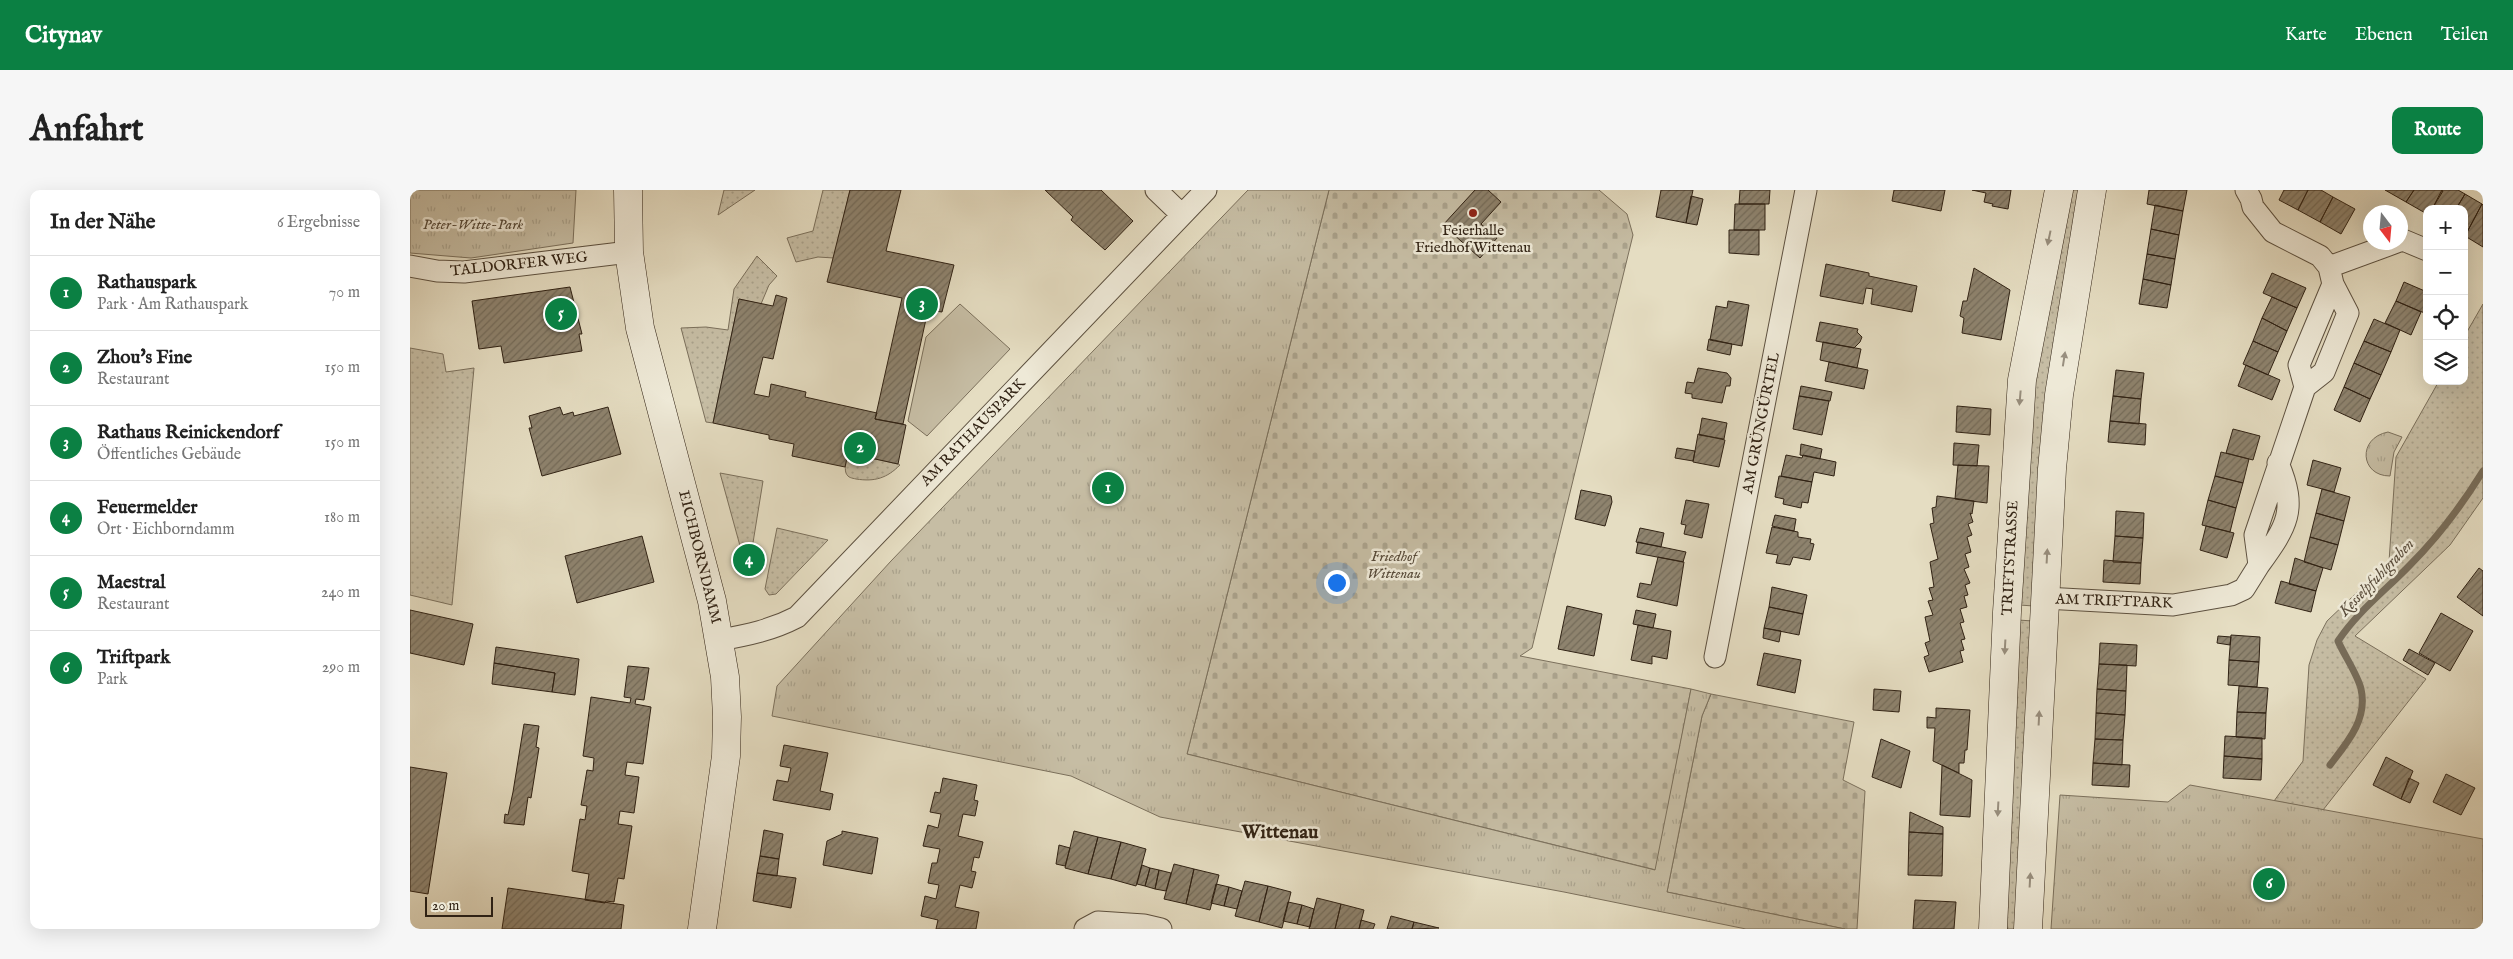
<!DOCTYPE html>
<html lang="de">
<meta charset="utf-8">
<style>
body{margin:0;font-family:"IM FELL English",serif;background:#f6f6f6;color:#222}
.controls{position:absolute;right:15px;top:15px;display:grid;overflow:hidden;border-radius:10px;box-shadow:0 5px 20px #0002}
.controls button{width:45px;height:45px;display:grid;place-items:center;padding:0;border:0;border-bottom:1px solid #e0e0e0;background:#fff;color:#222;font:25px sans-serif}
.compass{position:absolute;left:1953px;top:15px;width:45px;height:45px;border-radius:50%;background:#fff;box-shadow:0 5px 20px #0002;rotate:164deg}
.scale{position:absolute;left:15px;bottom:12px;width:68px;box-sizing:border-box;padding-left:5px;border:2px solid #302214;border-top:0;font-size:14px;line-height:18px;white-space:nowrap;color:#302214;-webkit-text-stroke:4px #eee9d7;paint-order:stroke}
.you{position:absolute;left:926px;top:392px;width:18px;height:18px;margin:-12px;border:4px solid #fff;border-radius:50%;background:#1a73e8;box-shadow:0 0 0 8px #1a73e833}
.badge{display:grid;place-items:center;width:32px;height:32px;border-radius:50%;background:#0b8043;color:#fff;font-size:16px;font-weight:700}
.pin{position:absolute;translate:-50% -50%;border:2px solid #fff;box-shadow:0 1px 5px #0006}
.list{margin:0;padding:0;list-style:none}
h2{display:flex;justify-content:space-between;align-items:center;height:65px;margin:0;padding:0 20px;font-size:21px}
h2 small{font-size:16px;font-weight:400;color:#767676}
.list li{display:grid;grid-template-columns:32px 1fr auto;gap:15px;align-items:center;box-sizing:border-box;height:75px;padding:0 20px;border-top:1px solid #e0e0e0}
.list b{display:block;font-size:19px;white-space:nowrap}
.list p{margin:0;font-size:16px;white-space:nowrap;color:#767676}
.list em{font-size:16px;font-style:normal;color:#767676}
.icon{flex:none;width:28px;height:28px;fill:none;stroke:currentColor;stroke-width:2;stroke-linecap:round;stroke-linejoin:round}
.map{position:relative;flex:none;width:2073px;height:739px;overflow:hidden;border-radius:10px}
header{display:flex;align-items:center;gap:30px;box-sizing:border-box;height:70px;padding:0 25px;background:#0b8043;color:#fff}
header strong{font-size:24px}
nav{display:flex;gap:28px;margin-inline-start:auto;font-size:18px}
.intro{display:flex;align-items:center;justify-content:space-between;box-sizing:border-box;height:120px;padding:0 30px}
h1{margin:0;font-size:35px}
.button{padding:12px 22px;border-radius:10px;background:#0b8043;color:#fff;font-size:18px;font-weight:700}
main{display:flex;gap:30px;padding:0 30px}
aside{flex:1;background:#fff;border-radius:10px;box-shadow:0 5px 20px #0002}
.map>svg:first-child{display:block}
.grass{fill:url(#grass-dots);stroke:#7b705c}
.cemetery{fill:url(#cemetery-stones);stroke:#7b705c}
.park{fill:url(#park-tufts);stroke:#7b705c}
.pitch{fill:#c6bda4;stroke:#7b705c}
.lines{fill:none;stroke-linecap:round;stroke-linejoin:round}
.stream{stroke:#776c59;stroke-width:7}
.building{fill:url(#building-hatch);stroke:#302214}
.minor-casing{stroke:#5d5140;stroke-width:23}
.secondary-casing{stroke:#302214;stroke-width:29}
.minor{stroke:#eee9d7;stroke-width:21}
.secondary{stroke:#eee9d7;stroke-width:28}
.oneway{fill:#988f7f}
.poi-dot{fill:#8f2418;stroke:#eee9d7;stroke-width:2}
.labels{text-anchor:middle;dominant-baseline:central;stroke-width:5;stroke-linejoin:round;paint-order:stroke}
.park-label{font-size:15px;font-style:italic;fill:#564938;stroke:#eee9d7}
.poi-label{font-size:15px;fill:#302214;stroke:#eee9d7}
.street-label{font-size:15px;fill:#302214;stroke:#eee9d7}
.water-label{font-size:16px;font-style:italic;fill:#5a4d3c;stroke:#eee9d7}
.district-label{font-size:20px;font-weight:bold;fill:#302214;stroke:#eee9d7}
</style>
<header>
<strong>Citynav</strong>
<nav><a>Karte</a><a>Ebenen</a><a>Teilen</a></nav>
</header>
<div class="intro"><h1>Anfahrt</h1><a class="button">Route</a></div>
<main>
<aside>
<h2>In der Nähe<small>6 Ergebnisse</small></h2>
<ul class="list">
<li><span class="badge">1</span><div><b>Rathauspark</b><p>Park · Am Rathauspark</p></div><em>70 m</em></li>
<li><span class="badge">2</span><div><b>Zhou's Fine</b><p>Restaurant</p></div><em>150 m</em></li>
<li><span class="badge">3</span><div><b>Rathaus Reinickendorf</b><p>Öffentliches Gebäude</p></div><em>150 m</em></li>
<li><span class="badge">4</span><div><b>Feuermelder</b><p>Ort · Eichborndamm</p></div><em>180 m</em></li>
<li><span class="badge">5</span><div><b>Maestral</b><p>Restaurant</p></div><em>240 m</em></li>
<li><span class="badge">6</span><div><b>Triftpark</b><p>Park</p></div><em>290 m</em></li>
</ul>
</aside>
<div class="map">
<svg width="2073" height="739" viewBox="0 0 2073 739">
<defs>
<pattern id="grass-dots" width="8" height="8" patternUnits="userSpaceOnUse" patternTransform="scale(1.25)"><rect width="8" height="8" fill="#c6bda4"/><path d="M2 2h.1M6 6h.1" fill="none" stroke="#aaa28c" stroke-width="1.8" stroke-linecap="round"/></pattern>
<pattern id="cemetery-stones" width="16" height="16" patternUnits="userSpaceOnUse" patternTransform="scale(1.25)"><rect width="16" height="16" fill="#c6bda4"/><path d="M2 7V4a2 2 0 0 1 4 0v3zM10 15v-3a2 2 0 0 1 4 0v3z" fill="#aaa28c"/></pattern>
<pattern id="park-tufts" width="24" height="20" patternUnits="userSpaceOnUse" patternTransform="scale(1.25)"><rect width="24" height="20" fill="#c6bda4"/><path d="M3 7l-1-3M5 7V3M7 7l1-3M15 17l-1-3M17 17v-4M19 17l1-3" fill="none" stroke="#aaa28c"/></pattern>
<pattern id="building-hatch" width="6" height="6" patternUnits="userSpaceOnUse" patternTransform="scale(1.25)"><rect width="6" height="6" fill="#8e836e"/><path d="M-1 1l2-2M0 6l6-6M5 7l2-2" fill="none" stroke="#746b59"/></pattern>
</defs>
<rect width="100%" height="100%" fill="#e5ddc2"/>
<filter id="stains"><feTurbulence type="fractalNoise" baseFrequency=".004" numOctaves="4"/><feColorMatrix values="0 0 0 0 .2 0 0 0 0 .09 0 0 0 0 .02 0 0 0 .5 -.17"/></filter>
<radialGradient id="worn" r=".72"><stop offset=".6" stop-color="#630" stop-opacity="0"/><stop offset="1" stop-color="#630" stop-opacity=".3"/></radialGradient>
<!-- grass -->
<path class="grass" d="M314,0H345L308,25Z
M413,0H440L424,68L408,67L386,72L377,48L403,41Z
M1661,0H1670L1624,416L1609,415L1621,208Z
M347,66L367,86L359,95L351,114L329,109L303,233L296,232L271,138L296,137L318,140L324,99Z
M2073,114V308L2040,355L1945,446L2016,489L1913,620L1864,611L1893,571L1899,475L1907,450L1917,431L1979,372L1986,267L2029,191H2054V147Z
M0,158L33,164L36,182L64,178L42,415L0,405Z
M438,263L488,274L490,275C477,288 465,292 446,289C442,288 438,288 436,283C434,278 437,269 438,263Z
M310,283L353,291L341,365L335,374Z
M367,338L418,350L366,404L359,405L355,399Z
M1608,430L1623,431L1606,739H1593Z"/>
<!-- cemetery -->
<path class="cemetery" d="M919,0H1189L1217,24L1223,45L1122,458L1110,466L1281,499L1246,680L777,564Z
M1301,504L1444,532L1433,590L1455,601L1447,739H1435L1257,702L1292,526Z"/>
<!-- park -->
<path class="park" d="M0,0H166L163,53L61,68L0,63Z
M838,0H919L777,564L1245,680L1281,499L1301,504L1292,526L1257,702L1435,739H1336L1154,702L750,627L661,586L362,526L367,496L481,371Z
M1978,242L1992,247L1984,262L1980,286C1950,286 1947,248 1978,242Z
M1780,595L2073,649V739H1641L1650,605L1758,612Z"/>
<!-- pitch -->
<path class="pitch" d="M550,114L600,159L517,246L498,231L516,147Z"/>
<g class="lines">
<!-- stream -->
<path class="stream" d="M1920,575C1937,553 1958,529 1951,499C1948,485 1934,465 1928,451C1948,421 1975,401 2000,375C2028,347 2052,315 2073,281"/>
</g>
<!-- building -->
<path class="building" d="M440,0H491L476,61L544,75L532,122L518,120L493,234L465,229L492,108L417,92Z
M635,0H691L723,31L695,60L661,30L663,27Z
M1065,0H1078L1091,12L1071,34L1087,48L1070,68L1033,35Z
M1251,0H1283L1276,33L1246,27Z
M1330,0H1360L1359,14H1329Z
M1484,0H1535L1531,21L1482,11Z
M1562,0H1601L1598,19L1582,16L1583,14L1574,12L1576,3Z
M1739,0H1777L1773,21L1737,14Z
M1874,0H1898L1888,20L1869,10Z
M1898,0H1911L1923,7L1910,32L1888,20Z
M1975,0H2004L1996,12Z
M2004,0H2031L2033,1L2022,19H2017V24L1996,12Z
M2032,0H2048L2055,4L2046,19H2022Z
M2055,4L2072,14L2055,46L2054,19H2046Z
M1281,6L1293,9L1287,35L1276,33Z
M1923,7L1945,19L1931,44L1910,32Z
M1325,14H1355V40H1324Z
M2072,14L2073,15V57L2055,46Z
M1745,15L1773,21L1769,45L1741,39Z
M1741,39L1769,45L1765,69L1737,64Z
M1319,40H1349V65L1319,63Z
M1737,64L1765,69L1761,95L1733,89Z
M1416,74L1459,83V86L1507,96L1502,122L1461,114L1463,99L1456,98L1453,114L1410,106Z
M1564,78L1600,100L1591,150L1552,143L1554,128L1550,126L1553,111H1557Z
M1862,83L1896,98L1887,118L1853,103Z
M1733,89L1761,95L1757,118L1729,114Z
M1994,92L2017,102V124L1986,111Z
M160,97L172,144H169L172,161L94,173L91,156L69,159L62,111Z
M366,105L377,108L363,169L353,167L344,204L359,207L361,194L396,202L395,207L467,223L465,229L496,235L488,274L438,263L435,277L382,266L384,254L359,249V245L303,233L329,109L363,116Z
M1862,107L1887,118L1877,141L1852,128Z
M1318,111L1339,115L1332,156L1300,150L1306,116L1317,118Z
M1986,111L2011,122L2001,145L1975,133Z
M1852,128L1877,141L1868,162L1843,151Z
M1964,129L1990,140L1981,162L1954,151Z
M1410,132L1448,139L1447,142L1452,147L1450,152L1444,158L1406,151Z
M1299,149L1322,154L1320,165L1297,160Z
M1843,151L1868,162L1858,185L1833,174Z
M1954,151L1981,162L1971,185L1944,173Z
M1413,152L1451,159L1447,178L1410,170Z
M1419,172L1458,180L1454,199L1415,191Z
M1944,173L1971,185L1960,209L1934,197Z
M1836,175L1870,190L1862,210L1828,196Z
M1288,178L1317,183L1321,188L1320,196H1316L1312,213L1282,208V204L1275,203L1277,192L1284,193Z
M1706,180L1734,183L1731,209L1703,206Z
M1391,196L1422,202L1420,211L1389,206Z
M1934,197L1960,209L1950,232L1924,220Z
M1389,206L1419,211L1412,245L1383,239Z
M1703,206L1731,209L1729,234L1700,231Z
M1547,216L1581,219L1580,245L1546,242Z
M150,217L153,225L163,222L164,226L198,217L211,264L132,286L119,238H122L119,226Z
M1292,228L1317,233L1314,249L1289,245Z
M1700,231L1736,234L1735,255L1698,252Z
M1823,239L1850,246L1843,270L1816,263Z
M1288,244L1315,250L1309,277L1283,272Z
M1544,253L1569,255L1567,276L1543,275Z
M1391,254L1412,259L1410,269L1390,265Z
M1267,258L1285,261L1283,271L1265,268Z
M1811,262L1839,269L1833,293L1805,286Z
M1376,265L1392,268L1393,265L1426,272L1424,286L1404,282L1402,292L1371,286Z
M1903,270L1931,278L1924,302L1897,295Z
M1548,275L1579,276L1577,313L1545,309Z
M1369,286L1402,292L1398,313L1392,312L1391,318L1373,314L1374,309L1365,307Z
M1805,286L1833,293L1826,318L1798,310Z
M1912,299L1940,307L1934,331L1906,323Z
M1171,300L1201,306L1202,312L1195,336L1165,329Z
M1527,306L1564,311L1562,324L1560,323L1563,332L1558,334L1562,345L1557,347L1561,362L1555,364L1559,377L1554,379L1560,393L1555,395L1558,405L1554,406L1557,417L1550,419L1554,432L1550,433L1555,449L1551,450L1554,460L1550,461L1553,472L1519,482L1514,467L1519,465L1515,453L1520,451L1515,427L1523,425L1518,411L1523,410L1519,398L1524,397L1520,372L1528,369L1520,334L1524,333L1522,318L1526,317Z
M1276,310L1299,314L1292,348L1274,344L1276,335L1271,334Z
M1798,310L1826,318L1820,342L1792,335Z
M1706,321L1734,323L1733,348L1705,346Z
M1906,323L1934,331L1928,355L1900,347Z
M1365,325L1386,329L1384,341L1362,336Z
M1796,336L1824,343L1817,368L1790,360Z
M1362,337L1388,342V347L1401,349L1400,353L1404,354L1400,370L1383,367L1380,375L1366,373L1368,365L1356,363Z
M1230,338L1254,343L1251,357L1226,352Z
M232,346L244,392L167,413L155,366Z
M1705,346L1733,348L1731,373L1703,372Z
M1900,347L1928,355L1921,380L1894,372Z
M1228,352L1276,362L1273,372L1226,363Z
M1248,367L1274,372L1267,416L1227,407L1230,393L1241,395Z
M1885,368L1913,378L1906,401L1879,394Z
M1694,370L1731,373L1730,394L1693,392Z
M2069,378L2073,381V426L2047,407Z
M1871,391L1906,401L1901,422L1865,413Z
M1362,397L1397,405L1393,424L1359,417Z
M1157,416L1192,424L1184,466L1148,459Z
M1359,417L1393,424L1389,445L1354,438Z
M0,420L63,434L54,475L0,463Z
M1226,420L1246,424L1243,438L1223,434Z
M2031,423L2063,441L2040,481L2009,463Z
M1228,435L1261,441L1257,469L1242,466V474L1221,470Z
M1354,438L1371,441L1369,452L1353,448Z
M1821,445L1850,447L1849,472L1819,470Z
M1808,446L1821,447L1820,455L1807,453Z
M1690,453L1727,455L1726,476L1689,474Z
M86,457L169,469L165,505L142,502L145,483L84,473Z
M1999,459L2025,473L2018,485L1993,470Z
M1354,463L1391,470L1385,503L1347,495Z
M1819,470L1849,472L1847,497L1818,495Z
M84,473L145,483L142,502L82,494Z
M1689,474L1717,475L1716,501L1687,499Z
M218,476L239,478L234,510L226,509L225,514L241,517L233,574L217,572L215,585L229,587L224,623L210,621L208,634L222,636L214,689L208,688L204,712L196,711L195,713L175,710L179,684L162,681L170,629L175,630L177,616L171,615L177,580L183,581L184,568L173,566L181,507L220,513L221,508L214,507Z
M1829,496L1858,498L1856,523L1827,522Z
M1464,499L1491,501L1489,522L1463,520Z
M1687,499L1716,501L1715,525L1686,523Z
M1526,518L1560,520L1557,560H1555L1554,573H1549V583L1523,571L1525,538H1517V527L1526,528Z
M1827,522L1856,523L1855,549L1826,547Z
M1686,523L1715,525L1713,550L1685,549Z
M114,534L129,536L126,557L129,558L121,608L118,607L114,635L94,633L95,624L98,625L103,602Z
M1815,546L1852,548V569L1814,566Z
M1471,549L1500,561L1491,598L1462,587Z
M1685,549L1713,550L1712,575L1683,573Z
M374,555L418,563L410,601L423,604L420,620L363,610L367,590L378,592L381,578L370,576Z
M1814,566L1852,569L1851,590L1813,588Z
M1976,567L2003,581L1991,609L1963,595Z
M1683,573L1720,575L1719,597L1682,595Z
M1532,575L1562,590L1560,627L1530,625Z
M0,577L37,583L18,704L0,701Z
M2036,584L2065,598L2051,625L2023,612Z
M533,588L567,595L564,610L568,611L565,626L553,624L548,646L573,652L569,668L564,667L561,681L566,682L562,698L550,695L545,717L569,722L566,739H526L528,730L511,726L515,706L526,709L529,695L518,693L522,673H527L530,659L513,656L518,635L528,638L531,624L520,622L525,602L530,603Z
M1999,588L2009,593L2000,613L1991,609Z
M1500,622L1533,637V644L1499,642Z
M354,640L373,644L369,669L350,666Z
M432,641L468,648L462,684L413,675L417,651L432,644Z
M664,641L688,647L678,684L655,678Z
M1499,642L1533,644L1532,686L1498,685Z
M688,647L711,652L701,689L678,684Z
M711,652L736,659L726,696L701,689Z
M649,655L660,658L655,676L646,674Z
M350,666L369,669L367,686L347,683Z
M764,674L784,679L776,714L754,709Z
M732,675L740,678L735,696L727,694Z
M740,678L749,680L745,699L735,696Z
M784,679L809,685L800,720L776,714Z
M749,680L761,683L756,701L745,699Z
M347,683L386,688L381,718L343,711Z
M835,691L858,696L849,732L825,726Z
M806,694L819,697L814,716L801,713Z
M858,696L881,702L872,738L849,732Z
M819,697L832,701L827,719L814,716Z
M98,698L214,715L211,739H92Z
M907,708L931,714L925,739H899Z
M1505,710L1546,712L1544,739H1503Z
M878,712L892,715L887,734L873,731Z
M931,714L954,720L949,739H925Z
M892,715L904,719L900,737L887,734Z
M981,726L1004,732L1002,739H977Z
M951,730L965,734L963,739H949Z
M1004,732L1029,738L1002,739Z"/>
<g class="lines">
<!-- minor casing -->
<g class="minor-casing">
<path id="minor" d="M746,0L772,25
M1990,51L1993,50L2017,60
M0,76L27,81L54,82L219,62
M1919,77L1987,52
M1895,197L1914,182L1938,123L1923,94
M1849,375C1877,336 1888,320 1868,273
M1635,408L1763,415L1821,405L1834,399L1849,375L1845,345L1895,197L1889,175L1923,94L1919,77L1910,66L1863,42L1843,17L1841,9L1836,0
M310,450C338,445 362,440 387,427L796,0
M1305,467L1396,0
M675,739L688,732L734,735L751,739"/>
</g>
<!-- secondary casing -->
<g class="secondary-casing">
<path id="secondary" d="M218,0L219,62L230,138L302,411L315,487L317,527L316,566L292,739
M1583,739L1597,422L1612,190L1649,0
M1618,739L1642,279L1649,205L1682,0"/>
</g>
<!-- minor -->
<use href="#minor" class="minor"/>
<!-- secondary -->
<use href="#secondary" class="secondary"/>
</g>
<!-- one-way arrows -->
<defs><path id="oneway-solid" d="M-6-.8H1V-3.2L6.5 0L1 3.2V.8H-6Z" transform="scale(1.25)"/></defs>
<g class="oneway">
<use href="#oneway-solid" transform="translate(1639 48) rotate(102)"/>
<use href="#oneway-solid" transform="translate(1654 169) rotate(-81)"/>
<use href="#oneway-solid" transform="translate(1610 208) rotate(95)"/>
<use href="#oneway-solid" transform="translate(1637 366) rotate(-87)"/>
<use href="#oneway-solid" transform="translate(1595 457) rotate(93)"/>
<use href="#oneway-solid" transform="translate(1629 528) rotate(-87)"/>
<use href="#oneway-solid" transform="translate(1588 619) rotate(93)"/>
<use href="#oneway-solid" transform="translate(1620 690) rotate(-87)"/>
</g>
<!-- markers -->
<circle class="poi-dot" cx="1063" cy="23" r="5"/>
<g class="labels">
<!-- park labels -->
<g class="park-label">
<text x="63" y="34">Peter-Witte-Park</text>
<text x="984" y="366">Friedhof<tspan x="984" dy="17">Wittenau</tspan></text>
</g>
<!-- poi labels -->
<g class="poi-label">
<text x="1063" y="40">Feierhalle<tspan x="1063" dy="17">Friedhof Wittenau</tspan></text>
</g>
<!-- street labels -->
<g class="street-label">
<text transform="translate(109 74) rotate(-6)">TALDORFER WEG</text>
<text transform="translate(1351 233) rotate(-79)">AM GRÜNGÜRTEL</text>
<text transform="translate(563 242) rotate(-46)">AM RATHAUSPARK</text>
<text transform="translate(290 367) rotate(76)">EICHBORNDAMM</text>
<text transform="translate(1600 368) rotate(-87)">TRIFTSTRASSE</text>
<text transform="translate(1704 411) rotate(2)">AM TRIFTPARK</text>
</g>
<!-- water labels -->
<g class="water-label">
<text transform="translate(1967 388) rotate(-46)">Kesselpfuhlgraben</text>
</g>
<!-- district labels -->
<g class="district-label">
<text x="870" y="642">Wittenau</text>
</g>
</g>
<rect width="100%" height="100%" filter="url(#stains)"/>
<rect width="100%" height="100%" fill="url(#worn)"/>
</svg>
<div class="controls">
<button>+</button>
<button>−</button>
<button><svg class="icon" aria-label="locate" viewBox="0 0 24 24"><circle cx="12" cy="12" r="6"/><path d="M12 2v4M12 18v4M2 12h4M18 12h4"/></svg></button>
<button><svg class="icon" aria-label="layers" viewBox="0 0 24 24"><path d="M12 4l9 5-9 5-9-5zM3 14l9 5 9-5"/></svg></button>
</div>
<svg class="compass" viewBox="-18 -18 36 36"><path d="M0-13l5 13h-10z" fill="#e53935"/><path d="M0 13l5-13h-10z" fill="#767676"/></svg>
<div class="scale">20 m</div>
<div class="you"></div>
<div class="pin badge" style="left:698px;top:298px">1</div>
<div class="pin badge" style="left:450px;top:258px">2</div>
<div class="pin badge" style="left:512px;top:114px">3</div>
<div class="pin badge" style="left:339px;top:370px">4</div>
<div class="pin badge" style="left:151px;top:124px">5</div>
<div class="pin badge" style="left:1859px;top:694px">6</div>
</div>
</main>
